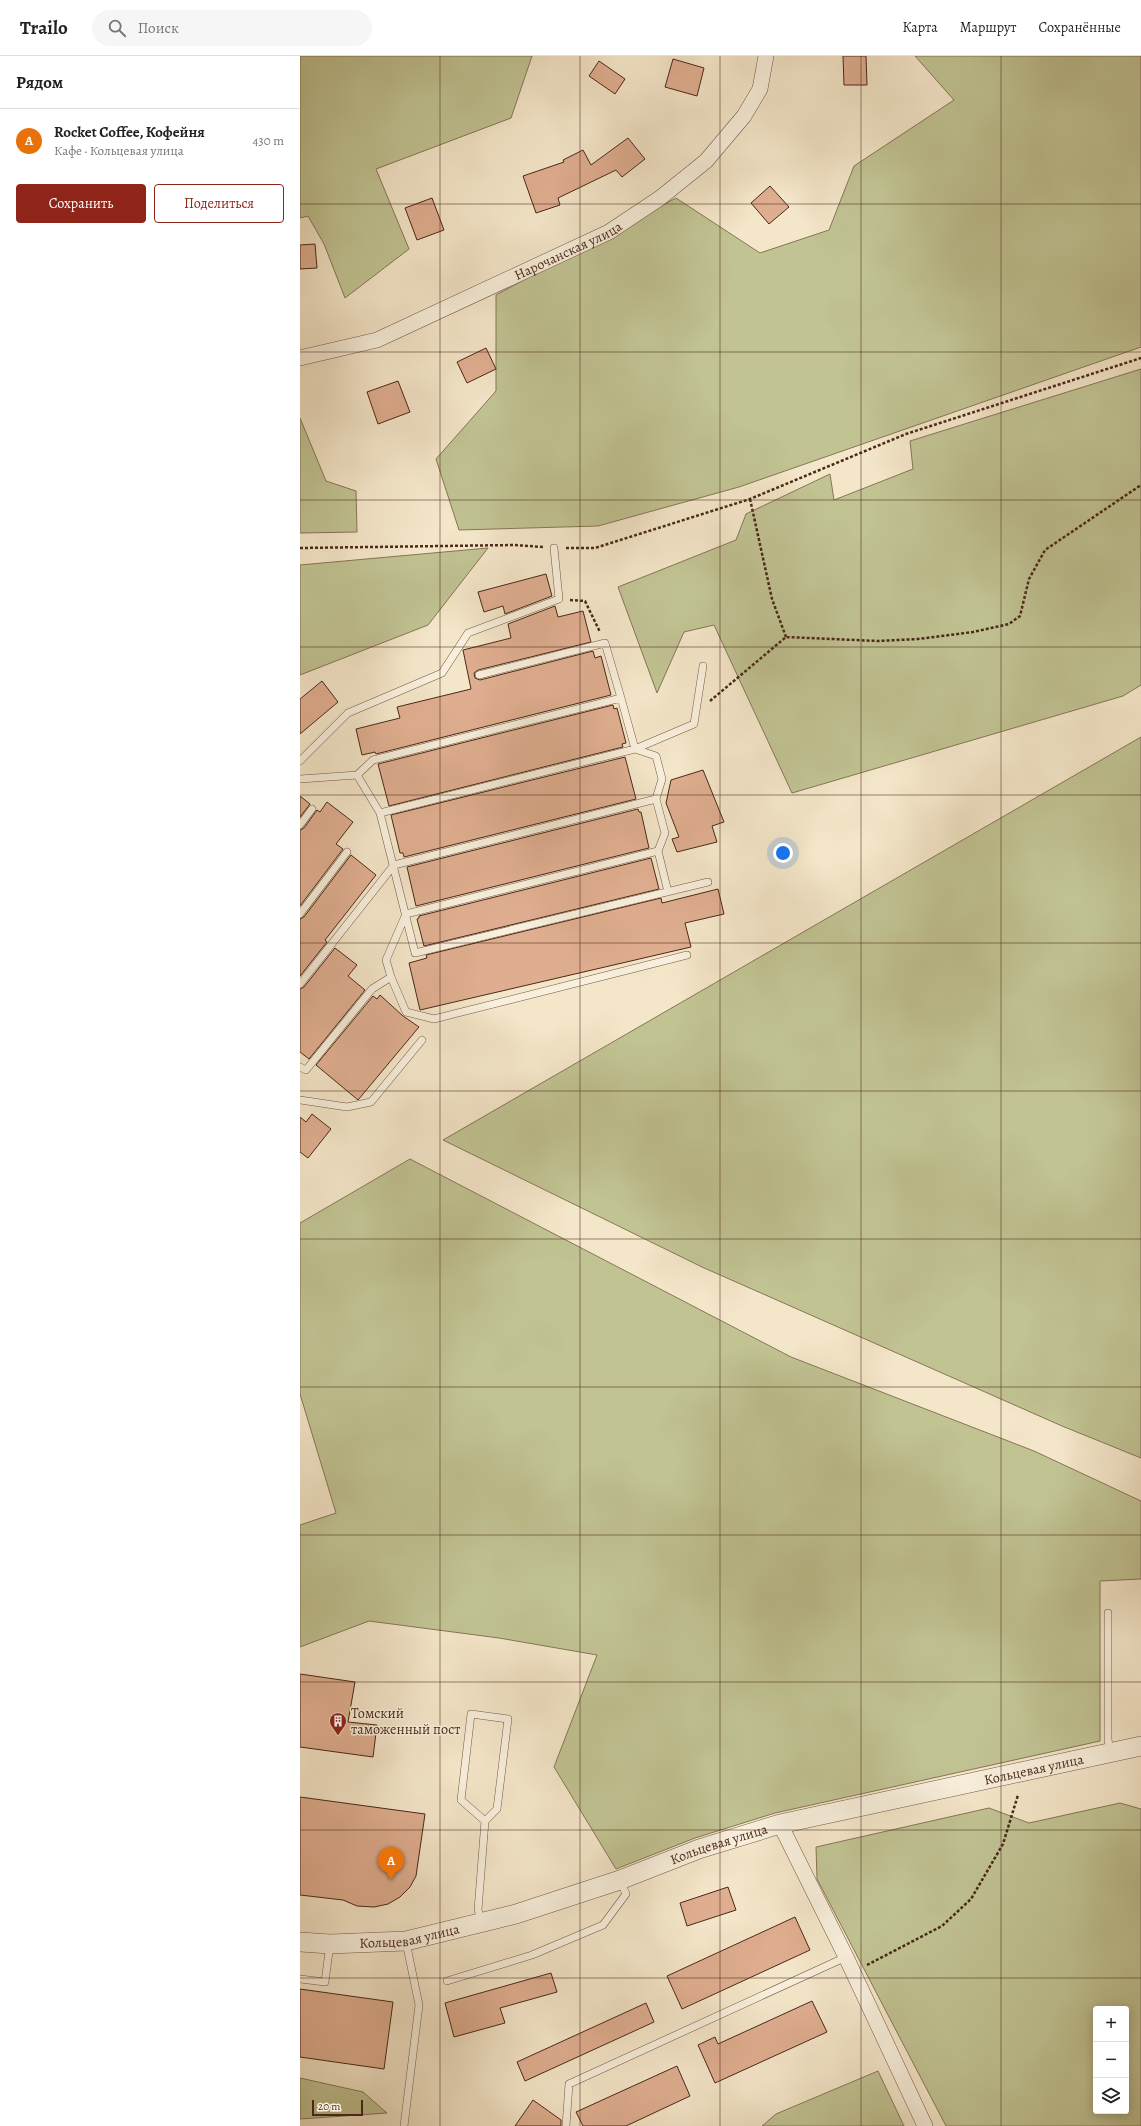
<!DOCTYPE html>
<html lang="ru">
<meta charset="utf-8">
<style>
body{margin:0;font-family:Alegreya,serif;background:#f6f6f6;color:#222}
.controls{position:absolute;right:12px;bottom:12px;display:grid;overflow:hidden;border-radius:4px;box-shadow:0 2px 10px #0003}
.controls button{width:36px;height:36px;display:grid;place-items:center;padding:0;border:0;border-bottom:1px solid #e0e0e0;background:#fff;color:#222;font:20px sans-serif}
.scale{position:absolute;left:12px;bottom:10px;width:51px;box-sizing:border-box;padding-left:4px;border:2px solid #4a2819;border-top:0;font-size:11px;line-height:14px;white-space:nowrap;color:#4a2819;-webkit-text-stroke:3px #f8efdc;paint-order:stroke}
.you{position:absolute;left:483px;top:797px;width:14px;height:14px;margin:-10px;border:3px solid #fff;border-radius:50%;background:#1a73e8;box-shadow:0 0 0 6px #1a73e833}
.badge{display:grid;place-items:center;width:26px;height:26px;border-radius:50%;background:#8f2418;color:#fff;font-size:13px;font-weight:700}
.pin{position:absolute;translate:-50% -33px;filter:drop-shadow(0 1px 2px #0008)}
.pin::after{content:'';position:absolute;top:21px;width:14px;height:12px;background:inherit;clip-path:polygon(0 0,100% 0,50% 100%)}
.list{margin:0;padding:0;list-style:none}
h2{display:flex;justify-content:space-between;align-items:center;height:52px;margin:0;padding:0 16px;font-size:17px}
h2 small{font-size:13px;font-weight:400;color:#767676}
.list li{display:grid;grid-template-columns:26px 1fr auto;gap:12px;align-items:center;box-sizing:border-box;height:64px;padding:0 16px;border-top:1px solid #e0e0e0}
.list b{display:block;font-size:15px;white-space:nowrap}
.list p{margin:0;font-size:13px;white-space:nowrap;color:#767676}
.list em{font-size:13px;font-style:normal;color:#767676}
.actions{display:flex;gap:8px;padding:12px 16px}
.actions a{flex:1;padding:9px 0;border:1px solid #8f2418;border-radius:4px;text-align:center;font-size:14px;color:#8f2418}
.actions .main{background:#8f2418;color:#fff}
.icon{flex:none;width:22px;height:22px;fill:none;stroke:currentColor;stroke-width:2;stroke-linecap:round;stroke-linejoin:round}
.map{position:relative;flex:none;width:841px;height:2070px;overflow:hidden}
header{display:flex;align-items:center;gap:24px;box-sizing:border-box;height:56px;padding:0 20px;background:#fff;border-bottom:1px solid #e0e0e0}
header strong{font-size:19px}
nav{display:flex;gap:22px;margin-inline-start:auto;font-size:14px}
.search{width:280px;height:36px;background:#f6f6f6;display:flex;align-items:center;gap:10px;box-sizing:border-box;padding:0 14px;border-radius:22px;color:#767676;font-size:15px}
main{display:flex}
aside{flex:1;background:#fff}
.map>svg:first-child{display:block}
.green{fill:#c1c393;stroke:#867656;fill-rule:evenodd}
.building{fill:#dfae90;stroke:#4a2819}
.lines{fill:none;stroke-linecap:round;stroke-linejoin:round}
.service-casing{stroke:#745845;stroke-width:8}
.minor-casing{stroke:#745845;stroke-width:16}
.tertiary-casing{stroke:#745845;stroke-width:20}
.path{stroke:#4a2819;stroke-width:2.5;stroke-dasharray:3 2;stroke-linecap:butt}
.service{stroke:#f8efdc;stroke-width:7}
.minor{stroke:#f8efdc;stroke-width:15}
.tertiary{stroke:#f8efdc;stroke-width:19}
.grid{fill:none;stroke:#4a2819;stroke-width:1;stroke-opacity:0.55}
.labels{text-anchor:middle;dominant-baseline:central;stroke-width:3;stroke-linejoin:round;paint-order:stroke}
.street-label{font-size:14px;fill:#4a2819;stroke:#f8efdc}
.poi-label{font-size:14px;fill:#4a2819;stroke:#f8efdc;text-anchor:start}
</style>
<header>
<strong>Trailo</strong>
<div class="search"><svg class="icon" aria-label="search" viewBox="0 0 24 24"><circle cx="10" cy="10" r="6"/><path d="M15 15l6 6"/></svg>Поиск</div>
<nav><a>Карта</a><a>Маршрут</a><a>Сохранённые</a></nav>
</header>
<main>
<aside>
<h2>Рядом<small></small></h2>
<ul class="list">
<li><span class="badge" style="background:#e8710a">A</span><div><b>Rocket Coffee, Кофейня</b><p>Кафе · Кольцевая улица</p></div><em>430 m</em></li>
</ul>
<div class="actions"><a class="main">Сохранить</a><a>Поделиться</a></div>
</aside>
<div class="map">
<svg width="841" height="2070" viewBox="0 0 841 2070">
<rect width="100%" height="100%" fill="#f4e6c9"/>
<filter id="stains"><feTurbulence type="fractalNoise" baseFrequency=".005" numOctaves="4"/><feColorMatrix values="0 0 0 0 .2 0 0 0 0 .09 0 0 0 0 .02 0 0 0 .5 -.17"/></filter>
<radialGradient id="worn" r=".72"><stop offset=".6" stop-color="#630" stop-opacity="0"/><stop offset="1" stop-color="#630" stop-opacity=".3"/></radialGradient>
<!-- green -->
<path class="green" d="M0,0H232L211,62L76,113L109,193L45,242L24,188L8,160L0,162Z
M615,0H841V291L439,431L298,470L159,474L136,403L196,335V239L376,142L460,197L529,174L554,110L654,44Z
M841,313V629L823,640L492,737L414,569L384,576L357,637L318,531L436,484L446,458L530,418L534,444L613,413L610,385Z
M0,362L26,425L56,435L57,476L0,477Z
M188,492L128,569L0,619V509Z
M841,681V1402L762,1370L402,1211L143,1084Z
M110,1103L491,1301L734,1395L841,1445V1523L800,1525V1685L475,1757L395,1782L316,1813L254,1711L297,1599L199,1582L69,1565L0,1591V1469L36,1457L0,1338V1167Z
M820,1747L841,1753V2070H646L517,1823L516,1791L689,1752L729,1767ZM796,1953H826V2055H796Z
M578,2015L604,2070H462L476,2058Z
M0,2022L63,2036L87,2057L0,2063Z"/>
<!-- building -->
<path class="building" d="M543,0H566L567,29H544Z
M373,3L404,12L397,40L365,31Z
M299,5L325,23L315,38L289,20Z
M328,82L345,103L322,121L316,114L258,142L260,149L236,157L223,120L264,106L263,104L283,94L291,109Z
M470,130L489,151L469,168L451,147Z
M132,142L144,174L117,184L105,152Z
M15,188L17,212L0,213V189Z
M186,292L196,313L167,327L157,306Z
M98,325L110,356L78,368L67,336Z
M246,518L252,540L205,558L203,550L184,556L178,536Z
M255,550L258,561L283,555L291,586L178,614L174,617L175,622L180,624L293,595L295,602L301,600L311,639L76,698L75,696L62,699L56,673L100,662L97,651L171,633L163,594L211,582L208,568Z
M22,625L38,646L0,678V643Z
M313,649L314,653L317,652L326,687L322,688L323,691L89,750L78,708Z
M325,701L336,743L104,801L103,797H100L91,759Z
M403,714L424,766L412,770L417,786L377,796L372,783L379,781L366,747L371,724Z
M0,740L10,748L0,761Z
M27,746L53,766L36,788L43,793L0,850V774L4,772L17,754L20,756Z
M338,753L339,756H341L349,792L116,850L107,811Z
M51,799L76,819L25,884L27,886L0,920V863L4,861Z
M351,802L359,833L124,890L117,863L119,862V860Z
M418,833L424,858L385,867L391,891L120,954L109,907L127,902L126,899L361,842L362,847Z
M35,892L57,909L48,920L65,934L9,1003L0,996V933L4,931Z
M80,939L103,960L119,971L58,1044L16,1009L73,940L77,943Z
M12,1058L31,1073L8,1102L0,1096V1061L6,1066Z
M0,1618L55,1626L48,1666L77,1669L73,1701L0,1691Z
M0,1741L125,1758L116,1820L110,1831L100,1841L88,1848L74,1851L57,1850L43,1844L0,1839Z
M428,1831L436,1854L387,1870L380,1847Z
M495,1861L510,1894L382,1953L367,1920Z
M251,1917L257,1936L200,1952L205,1967L154,1981L145,1947Z
M0,1933L93,1946L84,2013L0,2001Z
M512,1945L527,1976L415,2027L398,1989L415,1981L418,1988Z
M346,1947L354,1966L225,2025L217,2006Z
M377,2010L390,2040L326,2070H283L276,2056Z
M233,2044L261,2064V2070H215Z"/>
<g class="lines">
<!-- service casing -->
<g class="service-casing">
<path id="service" d="M179,619L305,587L321,642
M335,693L356,700L362,723L356,743L365,777L358,795
M0,705L48,657L142,617L168,577L259,543L254,492
M57,719L73,704L321,642L335,693
M0,723L57,719L80,757L115,897L408,826
M80,757L335,693L394,668L403,610
M0,769L12,753
M368,836L358,795L106,858L86,904L91,921L106,956L134,963L387,899
M0,858L47,796
M0,928L94,809L356,743
M0,1011L6,1014L72,933L91,921
M0,1044L47,1051L71,1046L122,984
M808,1557V1683L810,1696
M182,1866L178,1854L185,1765L197,1753L208,1663L171,1658L161,1744L185,1765
M0,1923L25,1926L30,1888
M147,1925L232,1899L303,1869L326,1838L320,1824
M104,2070L119,1949L106,1886
M266,2070L269,2028L546,1901"/>
</g>
<!-- minor casing -->
<g class="minor-casing">
<g id="minor">
<path id="s1" d="M0,302L77,284L309,176L360,142L406,105L444,60L460,33L466,0"/>
<path d="M480,1768L546,1901L625,2070"/>
</g>
</g>
<!-- tertiary casing -->
<g class="tertiary-casing">
<g id="tertiary">
<path id="s2" d="M0,1886L30,1888L106,1885L216,1858L320,1824L399,1793L480,1768L841,1690"/>
</g>
</g>
<!-- path -->
<path class="path" d="M450,443L472,543L486,581
M0,492L214,489L243,491
M266,492H295L450,443L606,378L841,302
M270,544L285,545L300,576
M410,645L486,581L578,585L618,583L673,576L709,568L720,560L729,523L745,494L841,429
M567,1909L642,1870L671,1843L703,1788L718,1739"/>
<!-- service -->
<use href="#service" class="service"/>
<!-- minor -->
<use href="#minor" class="minor"/>
<!-- tertiary -->
<use href="#tertiary" class="tertiary"/>
</g>
<!-- grid -->
<path class="grid" d="M140,0V2070M280,0V2070M420,0V2070M561,0V2070M701,0V2070M0,148H841M0,296H841M0,444H841M0,591H841M0,739H841M0,887H841M0,1035H841M0,1183H841M0,1331H841M0,1479H841M0,1626H841M0,1774H841M0,1922H841"/>
<!-- icons -->
<defs>
<g id="building-pin" transform="scale(0.9)"><path d="M0 17L-7.5 6A9.5 9.5 0 1 1 7.5 6Z" fill="#8f2418" stroke="#f8efdc"/><path d="M-4-6H4V6H1V3H-1V6H-4ZM-2.5-4.3h1.7v1.8h-1.7ZM.8-4.3h1.7v1.8H.8ZM-2.5-1h1.7V.8h-1.7ZM.8-1h1.7V.8H.8Z" fill="#fff"/></g>
</defs>
<g fill-rule="evenodd">
<use href="#building-pin" x="38" y="1665"/>
</g>
<g class="labels">
<!-- street labels -->
<g class="street-label">
<text stroke="none"><textPath href="#s1" startOffset="290">Нарочанская улица</textPath></text>
<text stroke="none"><textPath href="#s2" startOffset="758">Кольцевая улица</textPath></text>
<text stroke="none"><textPath href="#s2" startOffset="434">Кольцевая улица</textPath></text>
<text stroke="none"><textPath href="#s2" startOffset="110">Кольцевая улица</textPath></text>
</g>
<!-- poi labels -->
<g class="poi-label">
<text x="51" y="1657">Томский<tspan x="51" dy="16">таможенный пост</tspan></text>
</g>
</g>
<rect width="100%" height="100%" filter="url(#stains)"/>
<rect width="100%" height="100%" fill="url(#worn)"/>
</svg>
<div class="controls">
<button>+</button>
<button>−</button>
<button><svg class="icon" aria-label="layers" viewBox="0 0 24 24"><path d="M12 4l9 5-9 5-9-5zM3 14l9 5 9-5"/></svg></button>
</div>
<div class="scale">20 m</div>
<div class="you"></div>
<div class="pin badge" style="left:91px;top:1824px;background:#e8710a">A</div>
</div>
</main>
